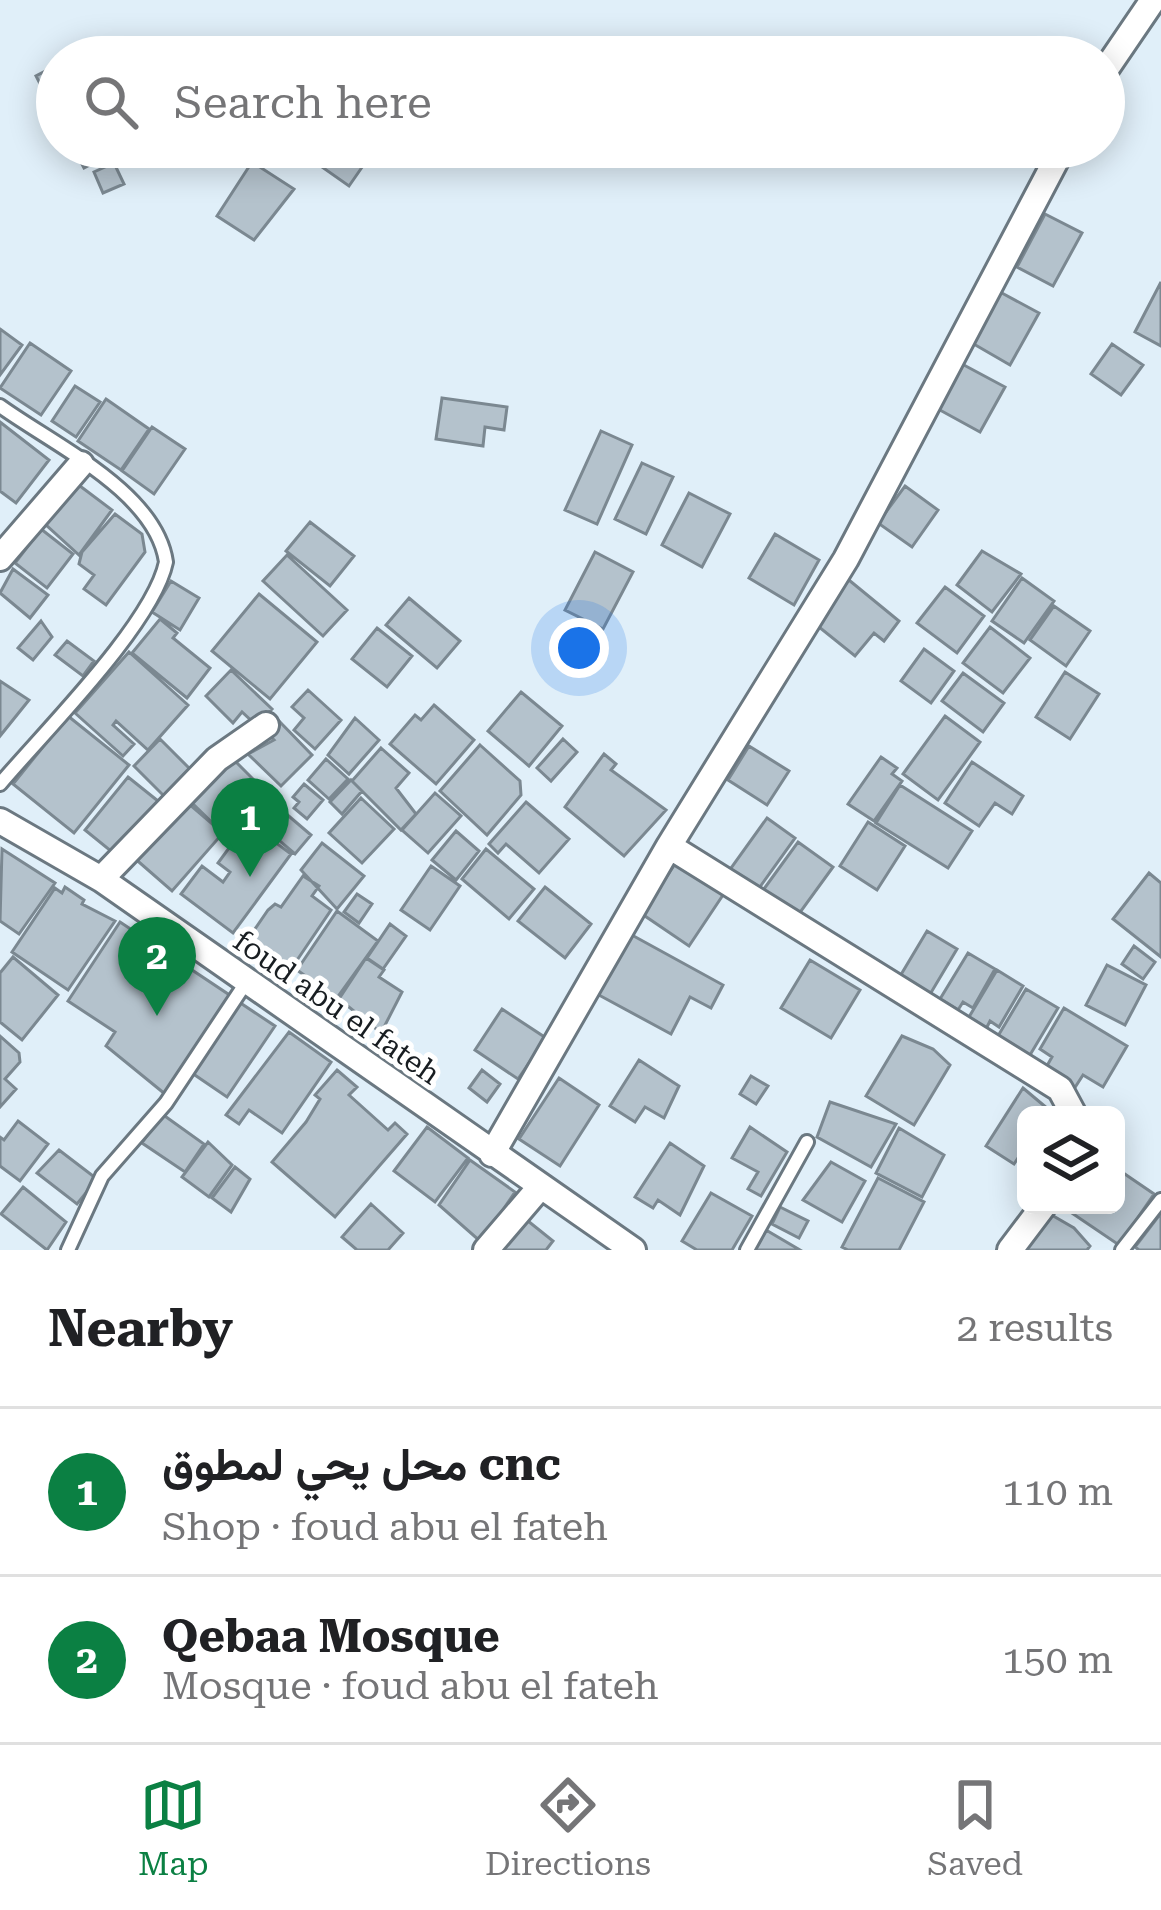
<!DOCTYPE html>
<meta charset="utf-8">
<style>
body{margin:0;font-family:"Roboto Serif",Vazirmatn,serif;background:#f6f6f6;color:#202124}
.controls{position:absolute;right:36px;bottom:36px;display:grid;overflow:hidden;border-radius:18px;box-shadow:0 6px 30px #0003}
.controls button{width:108px;height:108px;display:grid;place-items:center;padding:0;border:0;border-bottom:3px solid #e0e0e0;background:#fff;color:#202124;font:60px sans-serif}
.you{position:absolute;left:579px;top:648px;width:42px;height:42px;margin:-30px;border:9px solid #fff;border-radius:50%;background:#1a73e8;box-shadow:0 0 0 18px #1a73e833}
.badge{display:grid;place-items:center;width:78px;height:78px;border-radius:50%;background:#0b8043;color:#fff;font-size:39px;font-weight:700}
.pin{position:absolute;translate:-50% -99px;filter:drop-shadow(0 3px 6px #0008)}
.pin::after{content:'';position:absolute;top:63px;width:42px;height:36px;background:inherit;clip-path:polygon(0 0,100% 0,50% 100%)}
.list{margin:0;padding:0;list-style:none}
h2{display:flex;justify-content:space-between;align-items:center;height:156px;margin:0;padding:0 48px;font-size:51px}
h2 small{font-size:39px;font-weight:400;color:#757577}
.list li{display:grid;grid-template-columns:78px 1fr auto;gap:36px;align-items:center;box-sizing:border-box;height:168px;padding:0 48px;border-top:3px solid #e0e0e0}
.list b{display:block;font-size:45px;white-space:nowrap}
.list p{margin:0;font-size:39px;white-space:nowrap;color:#757577}
.list em{font-size:39px;font-style:normal;color:#757577}
.icon{flex:none;width:66px;height:66px;fill:none;stroke:currentColor;stroke-width:2;stroke-linecap:round;stroke-linejoin:round}
.map{position:relative;flex:none;width:1161px;height:1250px;overflow:hidden}
.search{position:absolute;background:#fff;box-shadow:0 6px 30px #0003;left:36px;right:36px;top:36px;height:132px;display:flex;align-items:center;gap:30px;box-sizing:border-box;padding:0 42px;border-radius:66px;color:#757577;font-size:45px}
.sheet{height:492px;background:#fff}
nav{display:flex;justify-content:space-around;align-items:center;box-sizing:border-box;height:168px;border-top:3px solid #e0e0e0;background:#fff;font-size:33px;color:#757577}
nav a{display:grid;justify-items:center;gap:6px}
nav .on{color:#0b8043}
.map>svg:first-child{display:block}
.building{fill:#b4c2cc;stroke:#7b8891;stroke-width:3}
.lines{fill:none;stroke-linecap:round;stroke-linejoin:round}
.service-casing{stroke:#6b7881;stroke-width:18}
.minor-casing{stroke:#6b7881;stroke-width:30}
.service{stroke:#fff;stroke-width:12}
.minor{stroke:#fff;stroke-width:24}
.labels{text-anchor:middle;dominant-baseline:central;stroke-width:10;stroke-linejoin:round;paint-order:stroke}
.street-label{font-size:30px;fill:#181d21;stroke:#fff}
</style>
<div class="map">
<svg width="1161" height="1250" viewBox="0 0 1161 1250">
<rect width="100%" height="100%" fill="#e0eff9"/>
<!-- building -->
<path class="building" d="M57,65V117L36,76Z
M73,147H124L84,168Z
M322,147H376L349,186L312,160Z
M252,162L294,189L254,240L217,216Z
M114,163L124,184L103,193L94,172Z
M1045,214L1082,233L1053,286L1017,267Z
M1161,282V346L1135,332Z
M1000,292L1039,313L1010,365L972,343Z
M0,329L22,345L0,375Z
M30,343L71,371L41,415L0,388Z
M1112,344L1143,365L1121,395L1091,374Z
M962,364L1005,387L980,432L938,409Z
M75,386L100,402L76,437L52,421Z
M442,398L507,407L504,430L485,427L483,446L436,439Z
M106,399L149,429L121,470L78,441Z
M0,422L49,460L16,503L0,491Z
M152,427L185,449L154,494L122,471Z
M601,431L632,445L597,524L565,510Z
M642,463L673,477L646,534L615,519Z
M76,483L112,510L79,555L45,524Z
M905,486L938,510L912,547L878,523Z
M689,493L730,514L702,567L662,545Z
M115,514L142,534L145,552L106,605L84,589L94,575L79,564L82,552Z
M310,522L354,556L330,586L286,551Z
M41,529L73,554L47,588L15,563Z
M775,534L819,560L794,605L749,578Z
M982,551L1021,574L992,612L957,585Z
M595,552L633,572L603,629L565,610Z
M287,555L347,610L323,636L263,581Z
M13,569L48,595L30,618L0,593Z
M844,576L899,621L884,641L874,633L855,656L809,619Z
M1022,578L1054,601L1024,643L992,621Z
M171,581L199,598L180,630L152,612Z
M945,587L984,616L957,653L917,623Z
M259,594L317,642L270,699L212,651Z
M409,598L460,641L437,668L386,625Z
M1054,606L1090,631L1066,666L1030,640Z
M160,619L177,633L173,638L210,668L187,698L132,653Z
M41,621L52,637L33,660L18,648Z
M990,627L1030,658L1003,693L963,663Z
M377,628L412,656L387,687L352,659Z
M67,641L94,661L83,676L55,655Z
M924,649L954,671L931,703L901,681Z
M129,652L188,705L148,750L116,721L113,725L134,744L123,756L75,713Z
M231,670L272,709L256,725L242,712L233,723L206,696Z
M1065,672L1099,694L1070,739L1036,717Z
M963,673L1004,703L983,732L942,701Z
M0,681L29,700L0,736Z
M308,690L341,720L315,749L294,730L304,718L292,707Z
M521,692L562,726L529,766L488,731Z
M434,705L474,740L436,784L390,744L415,715L421,720Z
M68,716L129,765L74,833L13,784Z
M945,716L980,742L938,800L903,774Z
M355,718L379,740L349,774L328,755Z
M279,721L312,755L281,786L248,754L274,740L267,733Z
M160,739L197,776L170,802L134,766Z
M563,739L577,752L551,781L537,768Z
M480,745L520,781L521,795L487,835L440,791Z
M749,746L789,771L767,805L728,780Z
M381,748L409,773L396,788L416,814L401,830L352,781Z
M604,754L616,764L611,770L666,810L624,856L565,807Z
M231,757L268,794L227,837L189,800Z
M881,757L897,768L892,774L902,781L874,821L848,804Z
M326,759L348,779L329,799L308,780Z
M972,762L1023,796L1012,814L995,803L979,826L945,803Z
M128,777L163,805L117,856L85,830Z
M351,780L362,791L342,814L330,802Z
M304,784L323,800L307,819L294,808L299,802L293,797Z
M900,785L972,831L948,868L876,823Z
M435,793L461,816L428,853L402,830Z
M268,796L284,809L266,833L249,820Z
M182,798L223,833L172,891L132,856Z
M361,798L394,829L362,863L329,833Z
M526,802L569,839L539,873L506,844L498,853L489,844Z
M284,812L311,835L295,854L268,831Z
M767,818L795,838L757,891L729,871Z
M248,822L291,854L233,933L181,894L202,866L223,882L230,872L218,863Z
M868,822L905,846L877,890L840,866Z
M456,831L479,851L456,880L432,860Z
M798,842L833,867L796,918L761,893Z
M322,843L364,876L337,909L301,870Z
M2,849L55,883L19,934L0,921Z
M486,849L534,889L509,919L462,879Z
M679,858L727,889L689,946L642,914Z
M431,866L460,886L430,930L401,910Z
M1149,873L1161,883V957L1113,919Z
M303,876L319,886L312,896L331,910L289,972L246,942L268,910L275,904L281,907Z
M65,887L84,900L82,904L115,921L68,990L12,952L55,888L62,893Z
M545,887L591,924L565,958L518,921Z
M357,894L372,904L359,923L344,912Z
M337,911L378,941L337,998L297,970Z
M120,922L234,998L165,1094L106,1046L115,1032L68,1001Z
M390,924L406,936L383,969L367,958Z
M927,931L957,949L926,1001L896,983Z
M630,934L723,985L711,1008L690,997L671,1034L597,994Z
M1134,946L1155,962L1143,979L1122,964Z
M968,953L995,969L973,1008L963,1002L958,1010L940,999Z
M13,957L58,995L22,1040L0,1022V973Z
M366,958L384,970L379,977L402,992L381,1033L339,999Z
M810,960L860,990L831,1038L781,1008Z
M1107,965L1146,985L1125,1025L1086,1005Z
M997,970L1023,986L999,1027L990,1021L984,1033L966,1022Z
M1026,989L1058,1008L1027,1060L995,1041Z
M236,1000L275,1026L227,1097L189,1071Z
M1064,1008L1127,1046L1103,1087L1083,1075L1074,1089L1044,1071L1052,1057L1040,1049Z
M502,1009L546,1038L518,1079L475,1050Z
M289,1032L331,1062L282,1133L249,1110L239,1124L226,1115Z
M0,1036L19,1053L20,1062L5,1079L16,1089L0,1107Z
M902,1036L933,1049L950,1065L914,1125L866,1096Z
M639,1060L679,1086L664,1118L645,1107L635,1122L610,1106Z
M337,1070L357,1087L349,1095L388,1130L395,1123L407,1134L335,1217L272,1162L306,1122L320,1099L315,1095Z
M482,1070L500,1084L487,1102L469,1088Z
M751,1076L768,1086L756,1104L740,1094Z
M559,1078L599,1105L560,1166L519,1139Z
M1023,1088L1054,1114L1026,1115V1155L1022,1152L1014,1164L986,1146Z
M830,1102L896,1124L871,1167L817,1137Z
M162,1114L204,1144L185,1172L142,1143Z
M18,1121L48,1144L20,1181L0,1166V1137L4,1140Z
M427,1127L468,1158L435,1202L394,1171Z
M750,1127L787,1152L761,1196L748,1189L758,1172L732,1158Z
M899,1128L944,1155L922,1197L876,1173Z
M208,1142L232,1165L209,1197L182,1177Z
M670,1143L704,1166L680,1215L658,1200L653,1208L635,1197Z
M59,1150L97,1179L77,1204L37,1173Z
M470,1160L515,1192L481,1242L439,1205Z
M831,1162L865,1181L842,1222L803,1200Z
M235,1167L250,1179L231,1212L212,1198Z
M1116,1168L1154,1194L1119,1245L1060,1205H1116Z
M878,1178L924,1202L899,1250H848L842,1247Z
M23,1187L66,1222L47,1250L1,1214Z
M711,1193L752,1216L732,1250H697L682,1241Z
M371,1204L403,1233L388,1250H357L342,1237Z
M780,1207L808,1221L799,1238L772,1224Z
M1043,1210L1074,1228L1090,1246L1087,1250H1014Z
M1161,1213V1250H1139L1135,1247Z
M523,1217L553,1241L546,1250H503V1242Z
M766,1230L800,1250H755Z"/>
<g class="lines">
<!-- service casing -->
<g class="service-casing">
<path id="service" d="M0,406C54,445 156,492 166,562C153,624 44,732 0,784
M68,1250L102,1176L166,1103L247,981
M747,1250L807,1142
M1122,1250L1161,1200"/>
</g>
<!-- minor casing -->
<g class="minor-casing">
<path id="minor" d="M1104,72L1153,0
M0,558L81,464
M0,821L101,879L633,1250
M669,846L1060,1089L1074,1115
M101,879L217,759L266,725
M492,1154L669,846L846,559L1063,147
M486,1250L540,1187
M1010,1250L1044,1205"/>
</g>
<!-- service -->
<use href="#service" class="service"/>
<!-- minor -->
<use href="#minor" class="minor"/>
</g>
<g class="labels">
<!-- street labels -->
<g class="street-label">
<text transform="translate(337 1007) rotate(35)">foud abu el fateh</text>
</g>
</g>
</svg>
<div class="controls">
<button><svg class="icon" aria-label="layers" viewBox="0 0 24 24"><path d="M12 4l9 5-9 5-9-5zM3 14l9 5 9-5"/></svg></button>
</div>
<div class="you"></div>
<div class="pin badge" style="left:250px;top:877px">1</div>
<div class="pin badge" style="left:157px;top:1016px">2</div>
<div class="search"><svg class="icon" aria-label="search" viewBox="0 0 24 24"><circle cx="10" cy="10" r="6"/><path d="M15 15l6 6"/></svg>Search here</div>
</div>
<section class="sheet">
<h2>Nearby<small>2 results</small></h2>
<ul class="list">
<li><span class="badge">1</span><div><b>محل يحي لمطوق cnc</b><p>Shop · foud abu el fateh</p></div><em>110 m</em></li>
<li><span class="badge">2</span><div><b>Qebaa Mosque</b><p>Mosque · foud abu el fateh</p></div><em>150 m</em></li>
</ul>
</section>
<nav>
<a class="on"><svg class="icon" aria-label="map" viewBox="0 0 24 24"><path d="M3 6l6-2 6 2 6-2v14l-6 2-6-2-6 2zM9 4v14M15 6v14"/></svg>Map</a>
<a><svg class="icon" aria-label="directions" viewBox="0 0 24 24"><path d="M12 3l9 9-9 9-9-9zM9 14v-3h6M13 9l2 2-2 2"/></svg>Directions</a>
<a><svg class="icon" aria-label="saved" viewBox="0 0 24 24"><path d="M7 4h10v16l-5-4-5 4z"/></svg>Saved</a>
</nav>
